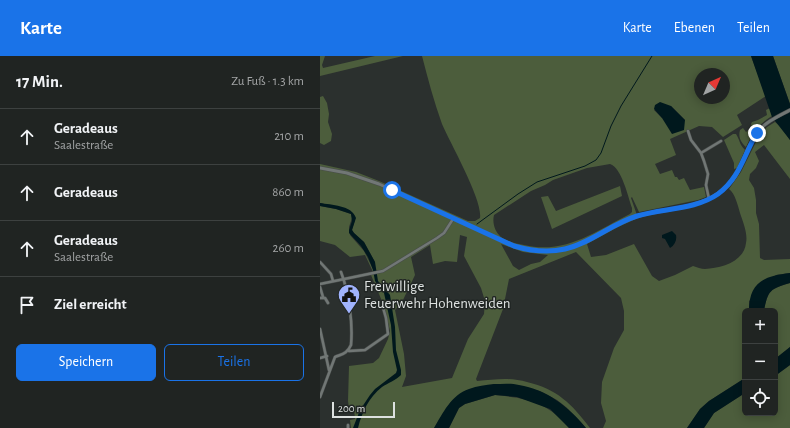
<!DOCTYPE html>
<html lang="de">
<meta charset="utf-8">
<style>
body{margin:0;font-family:"Alegreya Sans",sans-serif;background:#2d302f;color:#f1f3f6}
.controls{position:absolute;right:12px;bottom:12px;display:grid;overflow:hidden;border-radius:6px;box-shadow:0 2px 10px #0003}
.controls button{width:36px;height:36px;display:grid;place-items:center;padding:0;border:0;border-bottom:1px solid #3d4140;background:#202422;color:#f1f3f6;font:20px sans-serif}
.compass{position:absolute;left:374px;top:12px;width:36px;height:36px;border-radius:50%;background:#202422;box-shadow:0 2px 10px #0003;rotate:44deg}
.scale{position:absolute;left:12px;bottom:10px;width:63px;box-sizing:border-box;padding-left:4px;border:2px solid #dde1e0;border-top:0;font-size:11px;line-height:14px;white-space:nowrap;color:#dde1e0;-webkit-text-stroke:3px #212624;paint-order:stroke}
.stop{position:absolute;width:12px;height:12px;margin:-9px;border:3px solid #1a73e8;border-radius:50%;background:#fff}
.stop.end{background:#1a73e8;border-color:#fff;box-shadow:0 1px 4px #0008}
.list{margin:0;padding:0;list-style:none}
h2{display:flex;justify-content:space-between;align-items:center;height:52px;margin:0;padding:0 16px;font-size:17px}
h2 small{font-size:13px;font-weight:400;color:#a2a4a5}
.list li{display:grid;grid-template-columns:26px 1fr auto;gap:12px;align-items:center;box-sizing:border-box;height:56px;padding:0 16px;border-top:1px solid #3d4140}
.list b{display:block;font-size:15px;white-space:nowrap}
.list p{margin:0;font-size:13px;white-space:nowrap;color:#a2a4a5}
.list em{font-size:13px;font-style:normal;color:#a2a4a5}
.actions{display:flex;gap:8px;padding:12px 16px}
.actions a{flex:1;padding:9px 0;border:1px solid #1a73e8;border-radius:6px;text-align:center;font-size:14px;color:#1a73e8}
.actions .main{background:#1a73e8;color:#fff}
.icon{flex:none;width:22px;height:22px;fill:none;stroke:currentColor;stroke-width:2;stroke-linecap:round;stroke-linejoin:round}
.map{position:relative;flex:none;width:470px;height:372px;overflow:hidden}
header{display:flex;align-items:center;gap:24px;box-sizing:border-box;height:56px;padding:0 20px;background:#1a73e8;color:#fff}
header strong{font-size:19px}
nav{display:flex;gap:22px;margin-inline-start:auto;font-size:14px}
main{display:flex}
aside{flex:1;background:#202422}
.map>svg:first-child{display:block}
.green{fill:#4c5d3c;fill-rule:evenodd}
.water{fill:#00181d}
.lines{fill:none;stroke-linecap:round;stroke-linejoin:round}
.stream{stroke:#00181d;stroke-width:1}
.minor-casing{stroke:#484c4b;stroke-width:3.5}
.tertiary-casing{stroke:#484c4b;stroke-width:4}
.minor{stroke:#717775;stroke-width:2.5}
.tertiary{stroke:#717775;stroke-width:3}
.route{stroke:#1a73e8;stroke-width:5}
.labels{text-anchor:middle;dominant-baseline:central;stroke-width:3;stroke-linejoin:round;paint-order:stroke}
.poi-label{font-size:15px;fill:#dde1e0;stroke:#212624;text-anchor:start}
</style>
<header>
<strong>Karte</strong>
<nav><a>Karte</a><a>Ebenen</a><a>Teilen</a></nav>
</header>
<main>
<aside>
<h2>17 Min.<small>Zu Fuß · 1.3 km</small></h2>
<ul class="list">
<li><svg class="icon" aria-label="ahead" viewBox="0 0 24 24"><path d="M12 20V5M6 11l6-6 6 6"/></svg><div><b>Geradeaus</b><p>Saalestraße</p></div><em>210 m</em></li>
<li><svg class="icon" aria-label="ahead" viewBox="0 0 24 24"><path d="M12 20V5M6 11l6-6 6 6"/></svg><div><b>Geradeaus</b></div><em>860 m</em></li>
<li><svg class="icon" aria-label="ahead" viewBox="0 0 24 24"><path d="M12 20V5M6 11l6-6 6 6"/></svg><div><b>Geradeaus</b><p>Saalestraße</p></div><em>260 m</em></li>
<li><svg class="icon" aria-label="arrive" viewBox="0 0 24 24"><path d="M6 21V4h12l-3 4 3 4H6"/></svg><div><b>Ziel erreicht</b></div></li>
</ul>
<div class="actions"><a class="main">Speichern</a><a>Teilen</a></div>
</aside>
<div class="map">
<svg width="470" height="372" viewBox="0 0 470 372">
<rect width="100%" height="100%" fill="#2b302e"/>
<!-- green -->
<path class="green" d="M0,0H5L2,9L3,12L55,0H83L0,20Z
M102,0H431L446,40L417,59L422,69L403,81L392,71L379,70L350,83L356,99L335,108L340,118L352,114L355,121H357L359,124L364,122L370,134L384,131L386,141L378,144L319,156L312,141L311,142L318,162L298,171L267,188L271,201L286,199L314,188L332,220L339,225L355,219L373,210C377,211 381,213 385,213C401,212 424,206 426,187C428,178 423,166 420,157C418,150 415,137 409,133L421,116L440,78L447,71L455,66L461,71L470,84V123L444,89L435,96L439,105L436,112L430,118L429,124L434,132L436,144V157L439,168L440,202L444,204L470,203V217L456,219L429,245V255H425V322L389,345L380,353L367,372H283L286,365L281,347L282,326L294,292L304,274V255L301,242L256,196L189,223L183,253L156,323L157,325C167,324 176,323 185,323C192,323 200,324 207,326C237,333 252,348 270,372H266L258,363L246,351L237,344L220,335L174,328L131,346L114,372H31L30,364L35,363L34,352H29L28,345L29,310L53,307L59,302L68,283L70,275L64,250L51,219L54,218L45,199L30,201L15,189L0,185V150L16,153L31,158L32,162L29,171L30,179L44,195L54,215L55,206L44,186L34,177L32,174L35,164L30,154L0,147V108L36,116L59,125L148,165H155L160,162C163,144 130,87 122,68C114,46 108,23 102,0ZM380,18H404V42H380ZM351,50L365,64L342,62L334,54ZM290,108C302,112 308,141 312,152V156L310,158C276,175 245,199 204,189C197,188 188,186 181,181C175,176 172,167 174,159L211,135L225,129L233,124L267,112ZM140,179L147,181L144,200L161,232L165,245L164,258L148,283L132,322L82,331L86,320L84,298L75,254L83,244L95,219L91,201L110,189L113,208L125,205L137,206ZM181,188L203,196L228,199L220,206L211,208L199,214L193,210Z
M453,0H470V48Z
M3,40L7,47L9,58L8,66L12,78L11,85L4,89L0,87V41Z
M450,52L452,60C439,68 432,77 426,91C421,87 418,81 420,74L423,72L426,76L432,72L431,68L432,66L438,64L447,59L446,54Z
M413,78H416C420,84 419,88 425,94L417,112L414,113V107L404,84Z
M300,130L302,140L232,173L221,141L228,140L236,155Z
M470,227V291L455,303V255H444C448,234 450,233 470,227Z
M470,309V372H384L394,357L425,337V357H455V320Z
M175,339C207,342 228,346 249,372H129L139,352L145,348Z"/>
<!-- water -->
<path class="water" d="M431,0H453L470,48V84L452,61Z
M340,46L351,50L365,64L364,74L352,78L342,62L334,53L335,49Z
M0,147C11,149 32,149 36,162L32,174L34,177L44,186L55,206L58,225L70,239L75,271L76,294L81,314V319C76,324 68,327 62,331C49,341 42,356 38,372H33L40,354L50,339L55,333L76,317L77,314L73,296L71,269L64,237L55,225L53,214L48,201L41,190L29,177V174L32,165L31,158L16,153L0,150Z
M352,175L356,179C357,184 355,189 350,192L345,183L342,182V179Z
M470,217V227C450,233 448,234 444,255H429C429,226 444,220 470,217Z
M470,291V309L455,320V303Z
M425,322V337L394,357L384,372H367L380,353L389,345Z
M174,328C182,328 191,327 199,329C226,333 249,351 266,372H249L230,353L197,341L175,339L145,348L139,352L129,372H114C123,357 131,339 149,333C157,330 166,329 174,328Z"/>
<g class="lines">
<!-- stream -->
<path class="stream" d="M157,168L198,138L217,126L265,110L276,104L281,97L291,70L301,50L332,0"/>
<!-- minor casing -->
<g class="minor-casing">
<path id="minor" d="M368,75L371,84L381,97L384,105L388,118L386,129L389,143
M381,97L401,85
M0,206L11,218L13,225
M0,228L63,215L117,182L124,177L133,163
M0,231L3,241
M0,242H5L8,247
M0,273L9,314
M29,295L45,294L68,278L66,262L62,248
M0,302L7,300
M0,341L15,301C22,298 27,298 31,289C33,267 29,237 21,216
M28,369V372"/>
</g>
<!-- tertiary casing -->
<g class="tertiary-casing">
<path id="tertiary" d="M0,112L27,117L59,128L194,190C211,195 228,197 245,193C270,187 289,170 312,162C342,151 379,155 404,133C424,116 423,94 438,76C445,66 459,60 470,54"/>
</g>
<!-- minor -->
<use href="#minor" class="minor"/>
<!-- tertiary -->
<use href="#tertiary" class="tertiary"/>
</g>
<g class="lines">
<!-- route -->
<path class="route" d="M72,134L194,190C211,195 228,197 245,193C271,187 291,168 317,160C343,152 375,154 398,138C420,122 424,98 437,77"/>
</g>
<!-- icons -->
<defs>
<g id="civic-pin" transform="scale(1.15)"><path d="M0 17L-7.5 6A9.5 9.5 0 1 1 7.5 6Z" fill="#a0b3fd" stroke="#212624"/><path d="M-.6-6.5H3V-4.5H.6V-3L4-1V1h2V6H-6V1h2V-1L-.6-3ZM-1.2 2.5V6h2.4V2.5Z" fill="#111"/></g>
</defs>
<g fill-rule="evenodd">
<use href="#civic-pin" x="29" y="239"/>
</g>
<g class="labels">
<!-- poi labels -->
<g class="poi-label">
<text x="44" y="230">Freiwillige<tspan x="44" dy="17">Feuerwehr Hohenweiden</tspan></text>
</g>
</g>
</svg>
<div class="controls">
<button>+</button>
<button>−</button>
<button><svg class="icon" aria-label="locate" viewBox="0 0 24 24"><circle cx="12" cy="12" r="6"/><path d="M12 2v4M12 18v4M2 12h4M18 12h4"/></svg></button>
</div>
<svg class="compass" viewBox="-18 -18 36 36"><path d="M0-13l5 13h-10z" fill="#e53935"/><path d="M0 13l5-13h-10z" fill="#a2a4a5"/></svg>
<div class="scale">200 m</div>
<div class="stop" style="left:72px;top:134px"></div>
<div class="stop end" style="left:437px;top:77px"></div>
</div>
</main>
